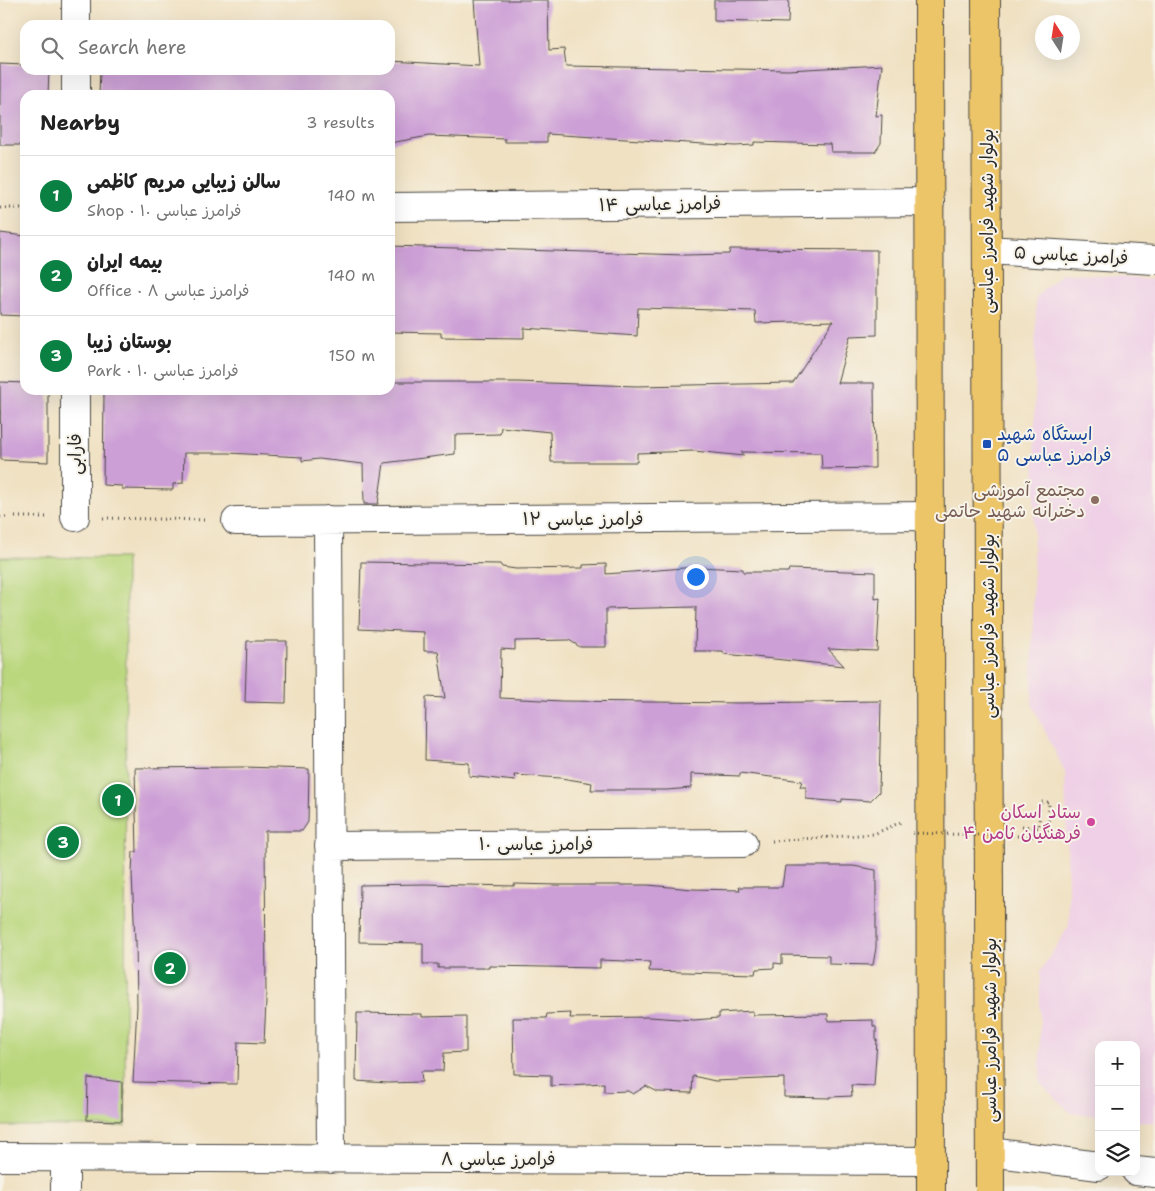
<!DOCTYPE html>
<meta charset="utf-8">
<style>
body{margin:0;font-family:"Shantell Sans","Playpen Sans Arabic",sans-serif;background:#f6f6f6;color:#222}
.controls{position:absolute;right:15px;bottom:15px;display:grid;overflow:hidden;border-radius:10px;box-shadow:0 5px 20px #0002}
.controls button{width:45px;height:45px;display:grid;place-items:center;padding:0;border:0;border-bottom:1px solid #e0e0e0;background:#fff;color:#222;font:25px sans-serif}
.compass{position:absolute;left:1035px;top:15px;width:45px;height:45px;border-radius:50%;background:#fff;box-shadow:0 5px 20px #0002;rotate:348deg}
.you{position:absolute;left:695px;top:576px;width:18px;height:18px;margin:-12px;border:4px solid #fff;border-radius:50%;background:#1a73e8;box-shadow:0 0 0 8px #1a73e833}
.badge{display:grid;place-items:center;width:32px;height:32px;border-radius:50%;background:#0b8043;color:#fff;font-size:16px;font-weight:700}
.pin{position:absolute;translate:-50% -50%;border:2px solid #fff;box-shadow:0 1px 5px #0006}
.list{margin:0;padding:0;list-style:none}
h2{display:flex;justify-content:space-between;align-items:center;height:65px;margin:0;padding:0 20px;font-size:21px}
h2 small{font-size:16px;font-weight:400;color:#767676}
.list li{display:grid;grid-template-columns:32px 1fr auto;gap:15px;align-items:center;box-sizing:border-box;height:80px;padding:0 20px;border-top:1px solid #e0e0e0}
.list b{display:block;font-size:19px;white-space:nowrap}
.list p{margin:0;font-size:16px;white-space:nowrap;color:#767676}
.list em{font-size:16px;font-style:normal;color:#767676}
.icon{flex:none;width:28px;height:28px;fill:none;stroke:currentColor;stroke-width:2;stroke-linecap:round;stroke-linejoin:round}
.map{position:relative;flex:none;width:1155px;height:1191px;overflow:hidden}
.search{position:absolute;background:#fff;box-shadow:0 5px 20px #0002;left:20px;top:20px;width:375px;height:55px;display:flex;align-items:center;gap:12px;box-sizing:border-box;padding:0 18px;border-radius:15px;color:#767676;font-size:19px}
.panel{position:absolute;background:#fff;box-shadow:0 5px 20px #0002;left:20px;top:90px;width:375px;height:305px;border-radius:15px}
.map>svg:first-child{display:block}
.built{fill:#efd0e6}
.green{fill:#bad77d;stroke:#728154}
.building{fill:#cc9fd6}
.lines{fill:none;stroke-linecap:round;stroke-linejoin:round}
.minor-casing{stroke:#494642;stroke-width:30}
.major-casing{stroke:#494642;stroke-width:30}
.path{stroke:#494642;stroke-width:3;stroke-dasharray:1 4;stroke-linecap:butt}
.minor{stroke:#fff;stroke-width:28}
.major{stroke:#edc569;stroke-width:28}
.path-bridge{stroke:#494642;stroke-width:3;stroke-dasharray:1 4;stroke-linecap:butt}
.transit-dot{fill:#1a4fb4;stroke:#f7f3e8;stroke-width:2}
.education-dot{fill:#8d6e63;stroke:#f7f3e8;stroke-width:2}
.hotel-dot{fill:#d1479c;stroke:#f7f3e8;stroke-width:2}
.labels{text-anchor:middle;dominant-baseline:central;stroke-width:4;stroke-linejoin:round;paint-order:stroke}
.street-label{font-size:18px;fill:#2b2b2b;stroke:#f7f3e8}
.transit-label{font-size:18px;fill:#164399;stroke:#f7f3e8;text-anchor:start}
.education-label{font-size:18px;fill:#785e54;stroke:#f7f3e8;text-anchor:end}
.hotel-label{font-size:18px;fill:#b23c85;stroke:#f7f3e8;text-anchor:end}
</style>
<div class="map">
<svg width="1155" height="1191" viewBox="0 0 1155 1191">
<rect width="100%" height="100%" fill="#f7f3e8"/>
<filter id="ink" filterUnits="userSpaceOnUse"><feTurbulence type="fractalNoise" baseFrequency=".02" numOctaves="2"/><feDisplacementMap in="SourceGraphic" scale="10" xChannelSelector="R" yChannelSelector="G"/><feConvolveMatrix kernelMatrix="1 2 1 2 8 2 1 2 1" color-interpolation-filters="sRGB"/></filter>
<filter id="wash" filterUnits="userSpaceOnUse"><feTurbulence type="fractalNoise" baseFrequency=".0096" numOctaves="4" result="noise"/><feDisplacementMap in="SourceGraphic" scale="20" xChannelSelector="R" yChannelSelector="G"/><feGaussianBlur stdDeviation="1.12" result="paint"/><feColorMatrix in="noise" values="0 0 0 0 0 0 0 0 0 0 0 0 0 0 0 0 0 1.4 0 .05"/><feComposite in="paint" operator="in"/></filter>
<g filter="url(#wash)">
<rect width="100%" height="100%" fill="#f0e1c2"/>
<!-- built -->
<path class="built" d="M1061,273L1155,280V1123L1136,1121V1045H1099V1116L1071,1113L1040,1083V972L1069,926L1065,772L1032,704L1036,297Z"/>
<!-- green -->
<path class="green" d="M0,557L126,558L125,1126H0Z"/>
<g id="blocks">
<!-- building -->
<path class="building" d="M474,0H548L549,50L564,49L566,66L788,70L882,65L876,116L882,115L881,143L875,152H831L830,144L754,142V145L735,146L547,134V142H505V139L429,136L390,143V95H99L100,70H390V61L479,66Z
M714,0H789L788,23L714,21Z
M0,64L25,65V70H49L48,95H25V145H0Z
M0,233L25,236V316L0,315Z
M390,246L685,255L729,254L730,249L877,250V335L850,336L837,383H874L875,468L822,469L821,453L741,452L744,456L694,451L637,453V462H551L550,432L501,427L500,434L455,435V454L384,463L378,504H364L363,464L319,459L302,461V457L228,453H184L183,483L173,484V490L122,489V486L103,485L104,390H390V382H517L637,386L793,383L833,321L756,323L755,311L638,308L637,336L524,328V338L441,337V333L390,332Z
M0,382L25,383V390H48V462L1,460Z
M361,562L500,564L502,567L516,569L583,568V565L606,564V574L697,567L743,569V572H788L789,569L875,572V599L880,598L877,651L828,649L844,666L724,654L723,651H695L696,607L606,609V647H580L569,640L515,641V650L501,649L500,698L562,701L740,703L881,701L879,792L870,801L842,799V802L806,799V787H800L802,781L740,773V776L691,774V788L667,790H591L592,783L561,778L514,775L515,781L469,776V763L425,760L426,697L445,698L438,651H424V632L359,629Z
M247,641H287L286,703L245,702Z
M243,767L309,769L308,822L302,831H265L266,1002L264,1043L238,1042L237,1084L133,1082L137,1006L136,940L135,941L132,874L133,852H137L135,768Z
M785,866H853L876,870V948L873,965L829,964V956L782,955V964L774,963V968L756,969L755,974L649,971L650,962L600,960V968L489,966V968H438V964H423V943L359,942L360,885L424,884L514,886V884L558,885H648L692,889L740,890L739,887H782Z
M753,1011V1015L828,1014V1021L873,1020V1026L876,1027V1041L877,1040L874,1086L851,1085L852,1096L830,1097V1098L784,1097V1078L715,1081L693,1076L692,1093L658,1092L646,1086L633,1094L628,1091L604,1092V1083L551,1086V1075L514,1074L513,1018H546L547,1014L571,1013L570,1018L649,1017L694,1020L719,1018V1013Z
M357,1013L422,1014V1017L466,1016V1052L444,1053L443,1071H421L422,1082L388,1083L356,1081Z
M88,1078L122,1082V1121L87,1120Z"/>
</g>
</g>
<g filter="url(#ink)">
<use href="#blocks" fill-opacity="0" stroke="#494642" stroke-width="1"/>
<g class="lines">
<!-- minor casing -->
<g class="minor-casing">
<path id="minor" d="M76,25V0
M76,95V70
M390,207L930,202
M987,250L1155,260
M75,517V390
M328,520L331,1159
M236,521L930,516
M329,846L743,843
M990,1152L1099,1166
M0,1157L931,1161
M1136,1171L1155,1173
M65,1191V1157"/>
</g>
<!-- major casing -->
<g class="major-casing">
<path id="major" d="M929,0L931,1191
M986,0L990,1191"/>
</g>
<!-- path -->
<path class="path" d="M0,208H25
M0,517H47
M103,518L207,520
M1022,826L1039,828L1040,802H1049L1048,837
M772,841L874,834L901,822"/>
<!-- minor -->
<use href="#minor" class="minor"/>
<!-- major -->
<use href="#major" class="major"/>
<!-- path-bridge -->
<path class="path-bridge" d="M912,833L1048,837"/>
</g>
</g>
<!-- markers -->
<rect class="transit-dot" x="982" y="439" width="10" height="10" rx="2.5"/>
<circle class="education-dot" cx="1095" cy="500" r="5"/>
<circle class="hotel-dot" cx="1091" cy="822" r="5"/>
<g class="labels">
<!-- street labels -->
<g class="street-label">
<text transform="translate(660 204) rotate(-1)">فرامرز عباسی ۱۴</text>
<text transform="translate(987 221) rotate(-90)">بولوار شهید فرامرز عباسی</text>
<text transform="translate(1071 255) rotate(3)">فرامرز عباسی ۵</text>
<text transform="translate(75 454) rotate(-90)">فارابی</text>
<text x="583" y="519">فرامرز عباسی ۱۲</text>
<text transform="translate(988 626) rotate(-90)">بولوار شهید فرامرز عباسی</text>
<text x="536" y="844">فرامرز عباسی ۱۰</text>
<text transform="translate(990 1030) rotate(-90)">بولوار شهید فرامرز عباسی</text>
<text x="498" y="1159">فرامرز عباسی ۸</text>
</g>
<!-- transit labels -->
<g class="transit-label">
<text x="997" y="434">ایستگاه شهید<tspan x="997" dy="21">فرامرز عباسی ۵</tspan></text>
</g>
<!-- education labels -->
<g class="education-label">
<text x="1085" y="490">مجتمع آموزشی<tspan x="1085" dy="21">دخترانه شهید حاتمی</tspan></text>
</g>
<!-- hotel labels -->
<g class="hotel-label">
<text x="1081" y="812">ستاد اسکان<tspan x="1081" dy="21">فرهنگیان ثامن ۴</tspan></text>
</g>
</g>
</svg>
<div class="controls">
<button>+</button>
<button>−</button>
<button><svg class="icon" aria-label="layers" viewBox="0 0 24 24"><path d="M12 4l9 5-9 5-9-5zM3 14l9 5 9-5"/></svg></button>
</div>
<svg class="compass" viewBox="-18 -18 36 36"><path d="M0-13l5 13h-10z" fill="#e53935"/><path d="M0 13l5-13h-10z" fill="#767676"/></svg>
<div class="you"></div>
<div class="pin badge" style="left:118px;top:800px">1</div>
<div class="pin badge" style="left:170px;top:968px">2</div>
<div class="pin badge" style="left:63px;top:842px">3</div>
<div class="search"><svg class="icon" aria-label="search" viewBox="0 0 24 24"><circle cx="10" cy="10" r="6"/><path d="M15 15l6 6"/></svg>Search here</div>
<section class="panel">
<h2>Nearby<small>3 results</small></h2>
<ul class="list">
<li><span class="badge">1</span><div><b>سالن زیبایی مریم کاظمی</b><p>Shop · فرامرز عباسی ۱۰</p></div><em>140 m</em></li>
<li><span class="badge">2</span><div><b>بیمه ایران</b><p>Office · فرامرز عباسی ۸</p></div><em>140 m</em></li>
<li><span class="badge">3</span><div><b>بوستان زیبا</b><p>Park · فرامرز عباسی ۱۰</p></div><em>150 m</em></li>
</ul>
</section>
</div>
